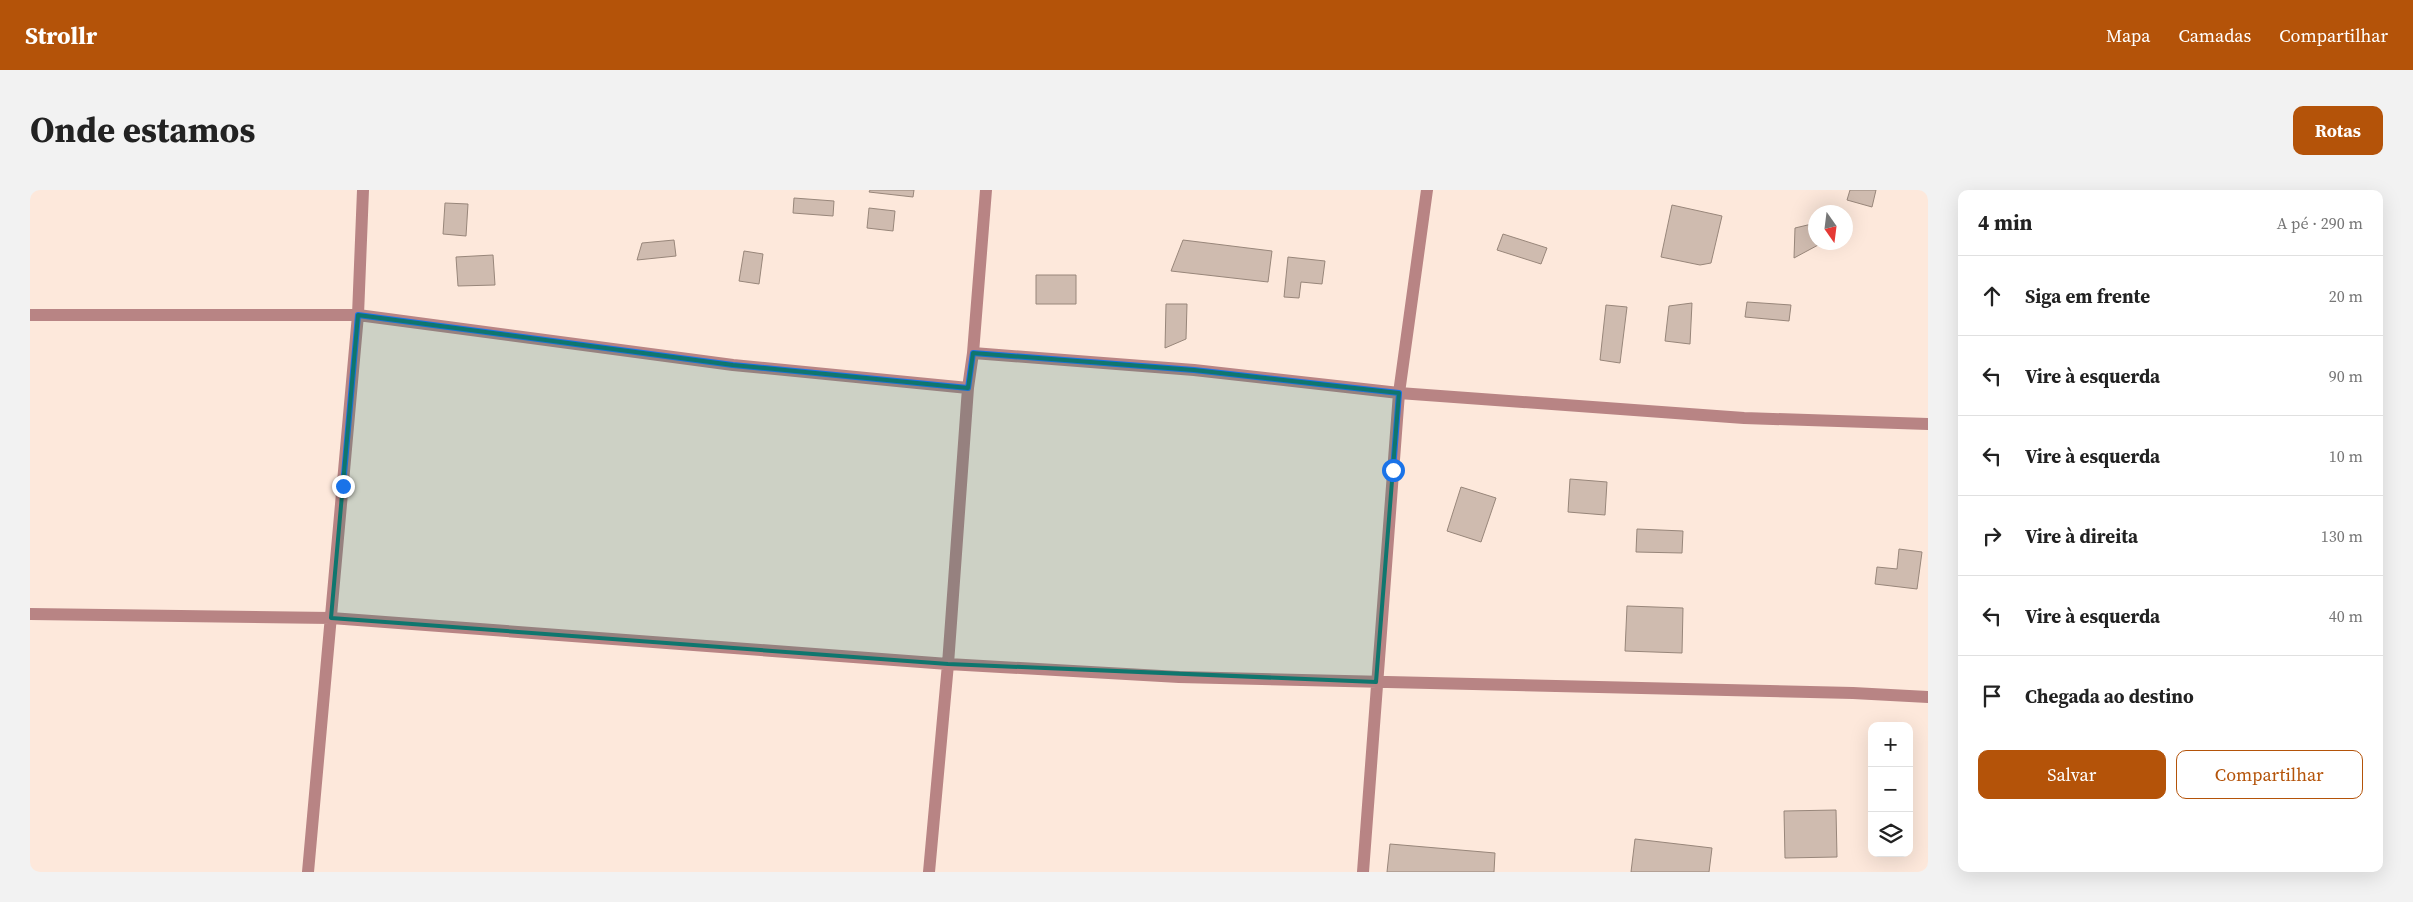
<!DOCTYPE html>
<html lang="pt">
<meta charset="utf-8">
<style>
body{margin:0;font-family:"Source Serif 4",serif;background:#f2f2f2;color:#222}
.controls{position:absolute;right:15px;bottom:15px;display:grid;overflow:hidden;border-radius:10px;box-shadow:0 5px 20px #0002}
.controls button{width:45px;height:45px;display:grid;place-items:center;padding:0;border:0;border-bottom:1px solid #e0e0e0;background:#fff;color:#222;font:25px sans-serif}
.compass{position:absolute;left:1778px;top:15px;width:45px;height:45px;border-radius:50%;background:#fff;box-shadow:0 5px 20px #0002;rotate:166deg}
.stop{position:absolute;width:15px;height:15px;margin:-11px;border:4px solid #1a73e8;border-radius:50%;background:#fff}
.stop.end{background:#1a73e8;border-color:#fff;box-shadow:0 1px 5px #0008}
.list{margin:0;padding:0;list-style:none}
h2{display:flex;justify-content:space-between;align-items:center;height:65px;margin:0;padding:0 20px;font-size:21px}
h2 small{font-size:16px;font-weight:400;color:#767676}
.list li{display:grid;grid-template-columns:32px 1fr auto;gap:15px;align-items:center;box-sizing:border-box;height:80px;padding:0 20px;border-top:1px solid #e0e0e0}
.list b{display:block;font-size:19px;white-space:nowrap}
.list em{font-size:16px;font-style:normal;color:#767676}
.actions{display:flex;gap:10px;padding:15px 20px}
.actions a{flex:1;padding:11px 0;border:1px solid #b45309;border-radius:10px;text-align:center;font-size:18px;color:#b45309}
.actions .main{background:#b45309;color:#fff}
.icon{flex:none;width:28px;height:28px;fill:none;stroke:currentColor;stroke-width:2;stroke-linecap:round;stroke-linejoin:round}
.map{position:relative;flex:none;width:1898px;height:682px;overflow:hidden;border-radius:10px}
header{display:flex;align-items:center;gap:30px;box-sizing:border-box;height:70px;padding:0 25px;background:#b45309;color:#fff}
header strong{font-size:24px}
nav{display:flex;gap:28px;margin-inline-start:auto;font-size:18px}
.intro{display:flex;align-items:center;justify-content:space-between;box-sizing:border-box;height:120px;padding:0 30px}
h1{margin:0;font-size:35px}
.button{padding:12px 22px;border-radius:10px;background:#b45309;color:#fff;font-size:18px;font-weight:700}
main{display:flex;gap:30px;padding:0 30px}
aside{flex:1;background:#fff;border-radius:10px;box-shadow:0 5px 20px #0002}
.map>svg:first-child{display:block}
.building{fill:#cfbbaf;stroke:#98867a}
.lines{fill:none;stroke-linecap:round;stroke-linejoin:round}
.minor{stroke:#b88484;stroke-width:12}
.route{stroke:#1a73e8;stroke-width:6}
.marked{fill:#0f766e;fill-opacity:0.2;stroke:#0f766e;stroke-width:4;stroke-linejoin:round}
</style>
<header>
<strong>Strollr</strong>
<nav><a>Mapa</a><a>Camadas</a><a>Compartilhar</a></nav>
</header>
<div class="intro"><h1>Onde estamos</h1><a class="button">Rotas</a></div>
<main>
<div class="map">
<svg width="1898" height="682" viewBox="0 0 1898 682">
<rect width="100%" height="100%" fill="#fde8db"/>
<!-- building -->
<path class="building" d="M840,0H884L883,7L839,2Z
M1820,0H1846L1842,17L1817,10Z
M764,8L804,11L803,26L763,23Z
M415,13L438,14L436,46L413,44Z
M1642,15L1692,26L1681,73L1670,75L1631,67Z
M839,18L865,21L863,41L837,38Z
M1786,33V52L1790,54L1764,68L1765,38Z
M1473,44L1517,58L1511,74L1467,60Z
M644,50L646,66L607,70L612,53Z
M1153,50L1242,61L1238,92L1141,81Z
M714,61L733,64L729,94L709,91Z
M463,65L465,95L428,96L426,67Z
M1258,67L1295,71L1292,94L1271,92L1269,108L1254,107Z
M1006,85H1046V114H1006Z
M1717,112L1761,115L1759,131L1715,127Z
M1662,113L1660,154L1635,151L1639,116Z
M1136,114H1157L1156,149L1135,158Z
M1576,115L1597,117L1590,173L1570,170Z
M1540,289L1577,292L1575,325L1538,322Z
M1431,297L1466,308L1451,352L1417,341Z
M1607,339L1653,341L1652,363L1606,362Z
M1869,359L1892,362L1887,399L1845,394L1847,377L1867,379Z
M1597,416L1653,418L1652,463L1595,461Z
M1806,620L1807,667L1755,668L1754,621Z
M1605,649L1682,658L1679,682H1601Z
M1360,654L1465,663L1464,682H1357Z"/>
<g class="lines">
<!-- minor -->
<path class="minor" d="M0,125H328L703,175L938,198
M943,163L1164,180L1369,203L1714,228L1898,234
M0,424L301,428L918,474L1149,487L1823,503L1898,507
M278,682L328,125L333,0
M899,682L918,474L938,198L943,163L956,0
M1333,682L1369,203L1397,0"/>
</g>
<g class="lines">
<!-- route -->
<path class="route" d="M313,296L328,125L703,175L938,198L943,163L1164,180L1369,203L1363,280"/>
</g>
<!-- marked area -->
<path class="marked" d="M328,125L703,175L938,198L943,163L1164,180L1369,203L1346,492L918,474L301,428Z"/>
</svg>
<div class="controls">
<button>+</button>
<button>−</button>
<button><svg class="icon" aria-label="layers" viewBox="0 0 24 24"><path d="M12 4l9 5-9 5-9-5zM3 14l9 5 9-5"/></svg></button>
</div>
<svg class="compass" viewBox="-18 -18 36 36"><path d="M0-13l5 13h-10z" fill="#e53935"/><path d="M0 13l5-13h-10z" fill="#767676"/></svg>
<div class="stop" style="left:1363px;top:280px"></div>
<div class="stop end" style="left:313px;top:296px"></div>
</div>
<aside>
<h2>4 min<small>A pé · 290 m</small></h2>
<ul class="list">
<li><svg class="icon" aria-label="ahead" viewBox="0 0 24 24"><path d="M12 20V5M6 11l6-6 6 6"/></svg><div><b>Siga em frente</b></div><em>20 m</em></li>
<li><svg class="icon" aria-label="left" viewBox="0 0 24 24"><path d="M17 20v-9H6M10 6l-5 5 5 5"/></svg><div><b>Vire à esquerda</b></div><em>90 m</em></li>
<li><svg class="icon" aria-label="left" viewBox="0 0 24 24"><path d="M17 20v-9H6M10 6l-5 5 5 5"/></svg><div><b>Vire à esquerda</b></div><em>10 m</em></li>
<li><svg class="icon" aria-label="right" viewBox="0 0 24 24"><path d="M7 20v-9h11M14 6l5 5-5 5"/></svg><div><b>Vire à direita</b></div><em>130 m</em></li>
<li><svg class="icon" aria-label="left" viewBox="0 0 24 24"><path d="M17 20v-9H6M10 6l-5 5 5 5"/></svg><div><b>Vire à esquerda</b></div><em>40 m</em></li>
<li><svg class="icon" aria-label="arrive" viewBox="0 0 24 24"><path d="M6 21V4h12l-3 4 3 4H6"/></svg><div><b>Chegada ao destino</b></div></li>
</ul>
<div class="actions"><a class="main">Salvar</a><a>Compartilhar</a></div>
</aside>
</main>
